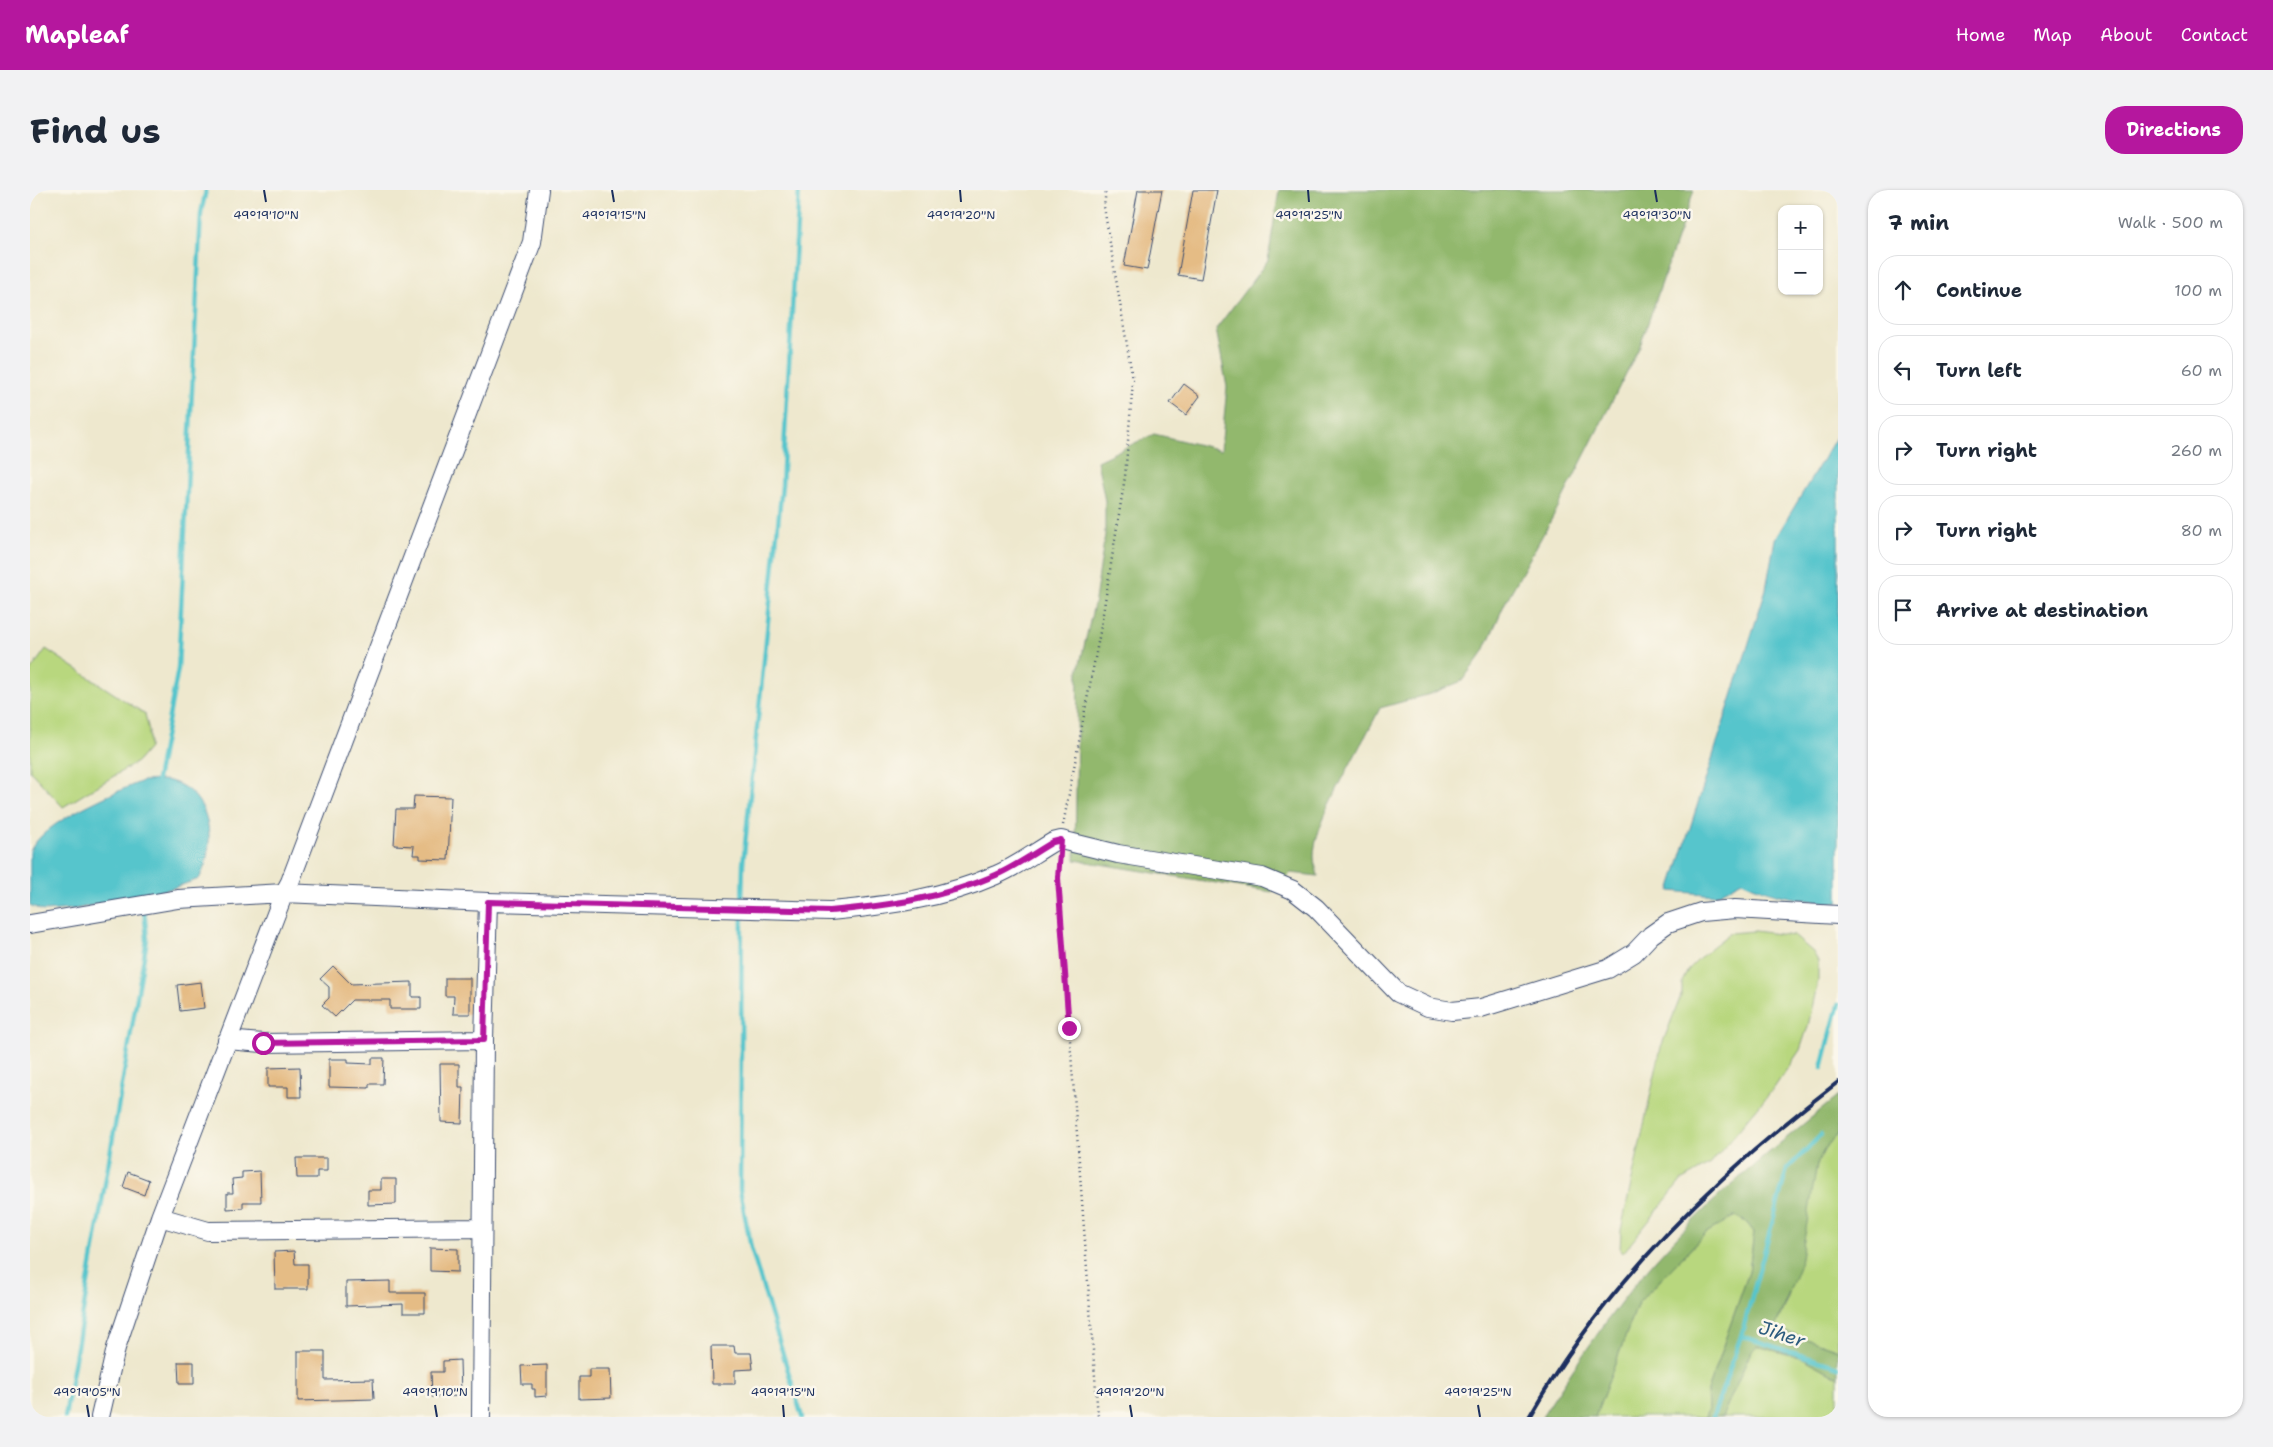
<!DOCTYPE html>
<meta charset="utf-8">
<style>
body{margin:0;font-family:"Shantell Sans",sans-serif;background:#f2f2f3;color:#1f2937}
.controls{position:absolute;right:15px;top:15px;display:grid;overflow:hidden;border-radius:10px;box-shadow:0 1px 4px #0004}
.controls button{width:45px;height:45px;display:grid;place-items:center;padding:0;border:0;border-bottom:1px solid #e0e1e3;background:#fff;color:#1f2937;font:25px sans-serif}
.stop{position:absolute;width:15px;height:15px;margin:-11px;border:4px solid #b5179e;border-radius:50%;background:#fff}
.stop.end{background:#b5179e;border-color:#fff;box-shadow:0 1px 5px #0008}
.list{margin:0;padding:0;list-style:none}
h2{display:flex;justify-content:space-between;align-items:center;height:65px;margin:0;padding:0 20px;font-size:21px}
h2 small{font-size:16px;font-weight:400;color:#747a83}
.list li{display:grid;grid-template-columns:32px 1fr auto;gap:15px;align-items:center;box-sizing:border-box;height:70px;margin:0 10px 10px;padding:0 10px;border:1px solid #e0e1e3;border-radius:20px}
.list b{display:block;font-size:19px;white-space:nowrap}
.list em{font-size:16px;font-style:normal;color:#747a83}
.icon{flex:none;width:28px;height:28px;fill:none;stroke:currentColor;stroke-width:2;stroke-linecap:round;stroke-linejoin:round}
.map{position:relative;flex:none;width:1808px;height:1227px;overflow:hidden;border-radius:20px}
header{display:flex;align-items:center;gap:30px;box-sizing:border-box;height:70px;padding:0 25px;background:#b5179e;color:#fff}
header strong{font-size:24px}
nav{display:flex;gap:28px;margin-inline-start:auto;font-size:18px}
.intro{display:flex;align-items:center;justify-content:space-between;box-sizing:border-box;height:120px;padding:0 30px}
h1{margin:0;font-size:35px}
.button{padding:12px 22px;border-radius:20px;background:#b5179e;color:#fff;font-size:18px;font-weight:700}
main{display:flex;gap:30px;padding:0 30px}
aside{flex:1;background:#fff;border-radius:20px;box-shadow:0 1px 4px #0004}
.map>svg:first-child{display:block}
.green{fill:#b8d77e;stroke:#6a836e}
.forest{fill:#92b86d;stroke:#567466}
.water{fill:#57c5cc;stroke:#397a95}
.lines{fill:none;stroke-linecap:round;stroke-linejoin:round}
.stream{stroke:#57c5cc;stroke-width:4.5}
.building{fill:#e5bc85}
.street-casing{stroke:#3b4b6f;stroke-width:20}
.path{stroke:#3b4b6f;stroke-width:2.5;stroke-dasharray:1 4;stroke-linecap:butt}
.street{stroke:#fff;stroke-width:18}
.rail{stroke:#1b2f5e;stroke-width:4}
.route{stroke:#b5179e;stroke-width:6}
.ticks{fill:none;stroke:#1b2f5e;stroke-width:2}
.labels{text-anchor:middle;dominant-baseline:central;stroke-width:5;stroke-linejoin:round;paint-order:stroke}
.water-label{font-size:19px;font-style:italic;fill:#2d5c7f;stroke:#fbf7ec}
.ticks-label{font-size:12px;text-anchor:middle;fill:#1b2f5e;stroke:#fbf7ec;stroke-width:5;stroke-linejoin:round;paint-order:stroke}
</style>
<header>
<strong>Mapleaf</strong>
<nav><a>Home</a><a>Map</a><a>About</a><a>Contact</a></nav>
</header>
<div class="intro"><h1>Find us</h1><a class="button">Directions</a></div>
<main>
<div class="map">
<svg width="1808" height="1227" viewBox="0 0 1808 1227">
<rect width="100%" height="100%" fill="#fbf7ec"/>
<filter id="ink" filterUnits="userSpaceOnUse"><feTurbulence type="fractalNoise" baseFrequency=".02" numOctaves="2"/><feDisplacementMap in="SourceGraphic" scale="10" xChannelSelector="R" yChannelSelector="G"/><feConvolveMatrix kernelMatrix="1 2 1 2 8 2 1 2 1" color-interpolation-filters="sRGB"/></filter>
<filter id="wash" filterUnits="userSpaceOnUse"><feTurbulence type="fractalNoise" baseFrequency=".0096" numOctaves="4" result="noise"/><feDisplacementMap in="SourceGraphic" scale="20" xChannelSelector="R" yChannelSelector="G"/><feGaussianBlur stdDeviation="1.12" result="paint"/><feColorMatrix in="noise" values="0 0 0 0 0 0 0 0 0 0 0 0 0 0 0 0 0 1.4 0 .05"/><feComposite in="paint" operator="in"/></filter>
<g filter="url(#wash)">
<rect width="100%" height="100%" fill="#eee8ce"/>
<!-- green -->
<path class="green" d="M16,459L115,524L119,541V558L107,572L33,617L0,581V481Z
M1724,741L1764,746L1783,762L1788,771V791L1778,836L1770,860L1744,898L1680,974L1651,991L1593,1063L1590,1060L1591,1040L1631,857L1652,803V792L1658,780L1677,761L1700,743Z
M1808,943V1160L1745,1138L1758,1107L1787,974L1795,958Z
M1705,1026L1716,1032L1724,1042L1719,1082L1677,1201L1678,1219L1675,1227H1565L1608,1113L1676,1043Z
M1727,1156L1773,1168L1808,1187V1216L1802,1227H1692L1721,1161Z"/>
<!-- forest -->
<path class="forest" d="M1249,0H1664L1610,156L1531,312L1475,413L1454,461L1432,491L1400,504L1350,518C1335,550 1282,635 1284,667C1284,673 1287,680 1288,686L1261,683L1242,702L1045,670L1048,482L1065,410L1075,345V311L1067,271L1124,244L1191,260L1197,197L1186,139L1238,70Z
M1808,906V943L1795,958L1787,974L1770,1074L1745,1138L1808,1160V1187L1773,1168L1727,1156L1721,1162L1692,1227H1675L1678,1219L1677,1201L1719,1082L1724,1042L1716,1032L1705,1026L1676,1043L1608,1113L1565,1227H1512C1543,1179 1574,1132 1610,1088C1667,1019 1739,962 1808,906Z"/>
<!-- water -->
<path class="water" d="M1808,244V713C1774,711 1742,706 1712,691L1686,705L1640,701L1736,399L1745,349Z
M113,591C121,591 132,589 140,591C183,603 187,656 169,689L140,699L45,719L13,721L0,715C0,704 0,671 0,662C11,632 85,602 113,591Z"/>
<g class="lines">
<!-- stream -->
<path class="stream" d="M126,595L148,479L171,23L176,0
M712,714L713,674L752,295L769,0
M712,721L710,1000L721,1058L772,1227
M1792,878L1808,815
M1711,1146L1757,979L1791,945
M35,1227L117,749L114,719
M1683,1227L1711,1146L1808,1177"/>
</g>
<g id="blocks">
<!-- building -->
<path class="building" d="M1108,0H1132L1117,80L1094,76Z
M1163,0H1187L1171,89L1148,85Z
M1154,194L1170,206L1156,225L1140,213Z
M384,606L421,607L418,670L390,669V665H383L384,656L364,655L366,619H383Z
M303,776L321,794L382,792V807H391V819H360V810H322L305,827L292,815L299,808V797L290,789Z
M415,788H440V824H423L424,806H415Z
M171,792L174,818L150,821L147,795Z
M342,868H354L353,894H339V898L299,897V869H318V873L342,874Z
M410,874H429V897H433L432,933L411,932Z
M270,877L271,907H258V897H238V878Z
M266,968H297V981H287V988H267Z
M230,981L231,1012H213V1018L197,1019V1003H203L202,989L212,988V982Z
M98,982L119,990L114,1005L93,997Z
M351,989H366V1014L338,1015V1000H351Z
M400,1058L428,1059V1082L400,1081Z
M264,1061L265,1074H278V1099H245L244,1062Z
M360,1091V1103H395V1123H373V1114L316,1116V1092Z
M681,1156H704L705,1163H721L723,1179L705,1180V1194H682Z
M268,1161H295V1190L343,1189L344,1209L268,1211Z
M430,1170L431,1206L402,1207L401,1182H413V1171Z
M148,1172H164V1194H149Z
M517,1175V1206L505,1207V1199H502V1194H492L491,1176Z
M559,1179H580L581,1208L549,1209V1187H559Z"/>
</g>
</g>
<g filter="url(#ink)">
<use href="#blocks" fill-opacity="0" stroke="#3b4b6f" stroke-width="1"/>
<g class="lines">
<!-- street casing -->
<g class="street-casing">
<path id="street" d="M0,734L148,709L254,703L458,712L800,721C856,716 914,708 966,685C986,677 1004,663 1023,652L1031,650L1088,664L1232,687L1263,700L1286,718L1368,803L1398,817L1422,821L1451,818L1578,779L1604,763L1621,745L1638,733L1671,722L1705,719L1808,725
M197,850L233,853L454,850
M130,1027L178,1041L452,1038
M70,1227L86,1158L130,1027L254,703L260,692L502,52L509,0
M451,1227L454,850L458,712"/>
</g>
<!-- path -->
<path class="path" d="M1033,635L1070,442L1095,287L1103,191L1074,17L1076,0
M1030,666L1028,688L1068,1227"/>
<!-- street -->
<use href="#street" class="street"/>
<!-- rail -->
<path class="rail" d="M1499,1227C1576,1093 1686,985 1808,892"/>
</g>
</g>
<g class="lines" filter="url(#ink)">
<!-- route -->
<path class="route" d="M233,853L454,850L458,712L800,721C856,716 914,708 966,685C986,676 1004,663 1023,652L1031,650L1028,688L1039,838"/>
</g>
<!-- ticks -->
<path class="ticks" d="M234,0L236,12M582,0L584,12M930,0L931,12M1278,0L1279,12M1625,0L1627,12M57,1215L59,1227M405,1215L407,1227M753,1215L754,1227M1100,1215L1102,1227M1448,1215L1450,1227"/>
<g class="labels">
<!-- water labels -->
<g class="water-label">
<text transform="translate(1752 1144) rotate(18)">Jiher</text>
</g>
</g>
<g class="ticks-label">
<text x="236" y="29">49°19'10"N</text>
<text x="584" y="29">49°19'15"N</text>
<text x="931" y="29">49°19'20"N</text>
<text x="1279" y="29">49°19'25"N</text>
<text x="1627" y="29">49°19'30"N</text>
<text x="57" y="1206">49°19'05"N</text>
<text x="405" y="1206">49°19'10"N</text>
<text x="753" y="1206">49°19'15"N</text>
<text x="1100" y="1206">49°19'20"N</text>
<text x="1448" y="1206">49°19'25"N</text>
</g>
</svg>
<div class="controls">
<button>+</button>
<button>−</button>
</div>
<div class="stop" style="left:233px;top:853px"></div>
<div class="stop end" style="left:1039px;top:838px"></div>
</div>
<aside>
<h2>7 min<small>Walk · 500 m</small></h2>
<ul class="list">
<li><svg class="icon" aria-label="ahead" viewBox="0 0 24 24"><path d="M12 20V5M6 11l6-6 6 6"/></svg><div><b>Continue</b></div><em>100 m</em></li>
<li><svg class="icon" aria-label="left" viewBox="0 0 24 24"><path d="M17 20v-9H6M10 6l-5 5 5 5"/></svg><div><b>Turn left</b></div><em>60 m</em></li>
<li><svg class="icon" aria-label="right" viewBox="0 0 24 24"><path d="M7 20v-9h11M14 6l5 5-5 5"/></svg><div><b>Turn right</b></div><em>260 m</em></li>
<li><svg class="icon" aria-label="right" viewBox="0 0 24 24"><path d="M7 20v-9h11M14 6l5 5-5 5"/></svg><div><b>Turn right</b></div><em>80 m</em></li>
<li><svg class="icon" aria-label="arrive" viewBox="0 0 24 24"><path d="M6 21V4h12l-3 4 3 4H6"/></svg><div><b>Arrive at destination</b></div></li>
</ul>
</aside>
</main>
